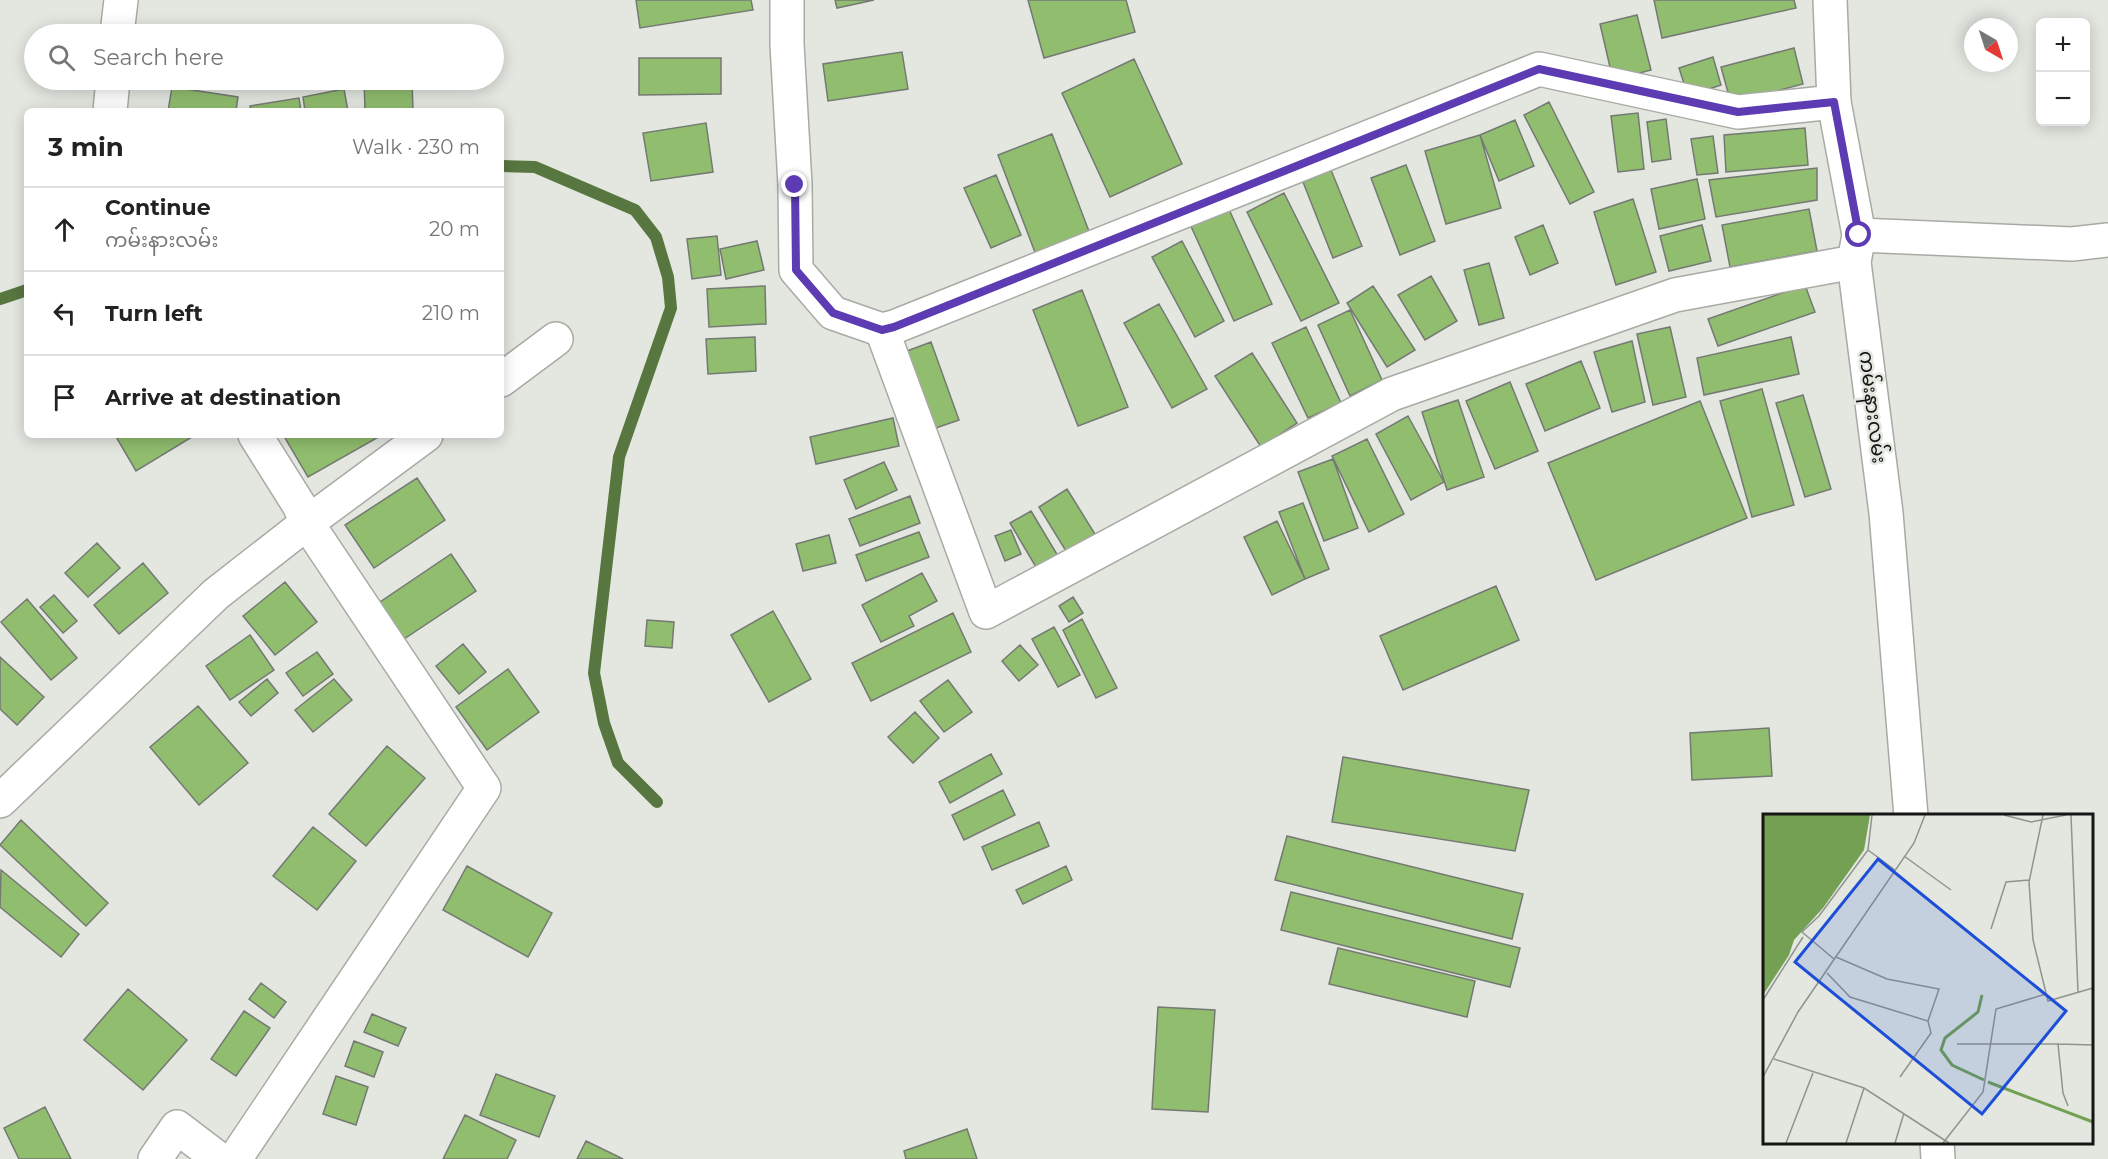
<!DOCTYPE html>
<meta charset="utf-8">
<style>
body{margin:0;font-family:Montserrat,"Noto Sans Myanmar",sans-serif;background:#f6f6f6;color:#222}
.controls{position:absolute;right:18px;top:18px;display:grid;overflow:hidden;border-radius:9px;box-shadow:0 3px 15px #0003}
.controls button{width:54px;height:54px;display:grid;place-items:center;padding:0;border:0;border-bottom:2px solid #e0e0e0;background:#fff;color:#222;font:30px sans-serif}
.compass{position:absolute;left:1964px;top:18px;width:54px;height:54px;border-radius:50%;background:#fff;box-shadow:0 3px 15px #0003;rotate:141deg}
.stop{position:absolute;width:18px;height:18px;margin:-14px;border:4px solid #5c3bb3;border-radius:50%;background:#fff}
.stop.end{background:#5c3bb3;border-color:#fff;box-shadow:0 2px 6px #0008}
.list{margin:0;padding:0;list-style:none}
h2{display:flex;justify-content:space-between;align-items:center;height:78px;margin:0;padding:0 24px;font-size:26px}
h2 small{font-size:20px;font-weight:400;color:#767676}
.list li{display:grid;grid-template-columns:39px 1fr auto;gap:18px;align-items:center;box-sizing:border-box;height:84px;padding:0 24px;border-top:2px solid #e0e0e0}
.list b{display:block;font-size:22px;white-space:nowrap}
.list p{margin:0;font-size:20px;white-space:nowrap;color:#767676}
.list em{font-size:20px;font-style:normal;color:#767676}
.icon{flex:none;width:33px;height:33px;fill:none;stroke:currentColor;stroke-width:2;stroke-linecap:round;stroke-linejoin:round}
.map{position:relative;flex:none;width:2108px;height:1159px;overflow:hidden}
.search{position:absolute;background:#fff;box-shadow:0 3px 15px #0003;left:24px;top:24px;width:480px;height:66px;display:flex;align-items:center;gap:15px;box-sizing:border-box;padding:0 21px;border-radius:33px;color:#767676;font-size:22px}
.panel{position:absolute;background:#fff;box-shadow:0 3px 15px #0003;left:24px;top:108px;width:480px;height:330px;border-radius:9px}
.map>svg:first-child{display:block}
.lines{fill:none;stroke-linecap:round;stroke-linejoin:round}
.stream{stroke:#587740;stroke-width:12}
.building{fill:#90bd6e;stroke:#757973;stroke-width:1.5}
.minor-casing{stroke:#a7aba4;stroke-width:36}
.major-casing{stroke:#a7aba4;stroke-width:36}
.minor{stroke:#fff;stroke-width:33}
.major{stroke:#fff;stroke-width:33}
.route{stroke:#5c3bb3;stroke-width:8}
.labels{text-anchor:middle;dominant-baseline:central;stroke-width:5;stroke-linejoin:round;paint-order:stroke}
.street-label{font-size:20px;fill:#151614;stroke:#e3e7e0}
.inset-river{fill:none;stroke:#74a053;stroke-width:3}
.inset-road{fill:none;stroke:#91938e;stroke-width:1.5}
.view{fill:#1d4ed8;fill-opacity:0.15;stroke:#1d4ed8;stroke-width:3}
.inset-edge{fill:none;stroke:#151614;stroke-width:3}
</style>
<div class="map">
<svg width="2108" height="1159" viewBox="0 0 2108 1159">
<rect width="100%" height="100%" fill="#e3e7e0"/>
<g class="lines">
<!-- stream -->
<path class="stream" d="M501,166L535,167L635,210L656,237L668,277L671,308L619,457L594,673L604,723L618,763L657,802
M0,299L27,290"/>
</g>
<!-- building -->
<path class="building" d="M636,0H751L753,10L640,28Z
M835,0H874L837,8Z
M1028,0H1126L1135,32L1044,58Z
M1654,0H1794L1796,8L1662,38Z
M1637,15L1651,70L1613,80L1600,24Z
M1794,48L1803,84L1731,103L1721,67Z
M902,52L908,89L828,101L823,64Z
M1713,57L1721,85L1688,96L1679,68Z
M639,58H721V94L639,95Z
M1134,59L1182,164L1110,197L1062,93Z
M364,80H412L413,111H365Z
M172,87L238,97L236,111H168Z
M344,89L348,111H305L303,97Z
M299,98L301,111H251L250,106Z
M1549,102L1594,192L1570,204L1524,115Z
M1638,113L1644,169L1618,172L1611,116Z
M1666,119L1671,159L1652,162L1647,122Z
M1515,120L1534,166L1499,181L1480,135Z
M706,123L713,172L651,181L643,133Z
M1805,128L1808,165L1726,172L1724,135Z
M1052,134L1090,234L1036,255L998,155Z
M1480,135L1501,208L1446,224L1425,151Z
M1713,136L1718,173L1697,175L1691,139Z
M1406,165L1435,241L1400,255L1371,178Z
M1817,168V200L1716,217L1709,180Z
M1331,170L1362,246L1333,258L1303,182Z
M996,175L1021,235L991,248L964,188Z
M1697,179L1705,219L1659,229L1651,189Z
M1284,193L1339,303L1301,321L1247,212Z
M1633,199L1656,272L1616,285L1594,212Z
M1227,205L1272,304L1234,321L1189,222Z
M1809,209L1817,251L1730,267L1722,225Z
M1543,225L1558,263L1530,275L1515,237Z
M1702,225L1711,261L1669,271L1660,236Z
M717,236L721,275L692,279L687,239Z
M757,241L764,270L726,279L720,249Z
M1182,241L1224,321L1195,337L1152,257Z
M1489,263L1504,318L1479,325L1464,270Z
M1431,276L1457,321L1425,340L1398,295Z
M1805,285L1815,312L1718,346L1708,319Z
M765,286L766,324L709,327L707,289Z
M1373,286L1415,350L1387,367L1347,303Z
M1082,290L1128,407L1078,426L1033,310Z
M1159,304L1207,389L1172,408L1124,323Z
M1350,310L1382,380L1350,396L1318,325Z
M1306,327L1341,403L1308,418L1272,343Z
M1670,327L1686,397L1653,405L1637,334Z
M755,337L756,371L708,374L706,339Z
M1791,337L1799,374L1704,395L1697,358Z
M1632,341L1645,402L1612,412L1594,352Z
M931,342L959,420L927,431L899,354Z
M1252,353L1297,423L1261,447L1215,376Z
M1581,361L1600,408L1545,431L1526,384Z
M1510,382L1538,451L1495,469L1466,401Z
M1762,389L1794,505L1752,517L1720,401Z
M1803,395L1831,489L1805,497L1776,403Z
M1458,400L1484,477L1447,490L1422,412Z
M1700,401L1747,518L1596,580L1548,463Z
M1408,416L1444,482L1411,500L1376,434Z
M893,418L899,446L816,464L810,437Z
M115,435H191L192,437L136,471Z
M290,435H382L308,477L285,438Z
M1367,439L1404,514L1369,532L1332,456Z
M1333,459L1358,528L1324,541L1298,472Z
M884,462L897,490L856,509L844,480Z
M417,478L445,520L374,568L345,525Z
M1067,489L1098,539L1069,556L1039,507Z
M910,496L920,523L860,546L849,519Z
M1303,503L1329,569L1305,579L1279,512Z
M1031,511L1064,566L1043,579L1010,523Z
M1277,521L1305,579L1272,595L1244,537Z
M1011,530L1021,554L1005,561L995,536Z
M919,532L929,557L866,581L856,555Z
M829,535L836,563L803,571L796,544Z
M97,543L120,568L88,597L65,573Z
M451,554L476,591L404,639L380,602Z
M143,563L168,593L119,634L94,605Z
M922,573L937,601L909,616L914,626L881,642L862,605Z
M285,582L317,622L275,655L243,616Z
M1496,586L1519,640L1403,690L1380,636Z
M54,595L77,621L63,633L40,607Z
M1073,597L1083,613L1069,622L1059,606Z
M27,599L77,658L51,680L1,622Z
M773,611L811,679L769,702L731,635Z
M953,613L971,652L871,701L852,663Z
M1082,619L1117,688L1096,698L1063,630Z
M647,620L674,622L672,648L645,646Z
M1054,627L1080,675L1058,687L1032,639Z
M250,635L274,670L230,700L206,666Z
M463,644L486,672L459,694L436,666Z
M1020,645L1038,665L1019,681L1002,661Z
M317,652L333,674L303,696L286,673Z
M0,657L44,697L17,725L0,709Z
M508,669L539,712L487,750L456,707Z
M267,679L278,693L251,716L239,702Z
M334,679L352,700L313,732L295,710Z
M948,680L972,712L944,732L920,701Z
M198,706L248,763L199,805L150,747Z
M915,712L939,738L913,763L888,737Z
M1769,728L1772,776L1692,780L1690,733Z
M387,746L425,778L366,846L329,814Z
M991,754L1002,774L950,803L939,782Z
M1343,757L1529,790L1515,851L1332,822Z
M1003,790L1015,815L964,840L952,815Z
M21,820L108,903L86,926L0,845Z
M1039,822L1049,846L992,870L982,847Z
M313,827L356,861L317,910L273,876Z
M1287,836L1523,894L1512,939L1275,880Z
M467,866L552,913L528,957L443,910Z
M1066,866L1072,880L1023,904L1016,890Z
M1,870L79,934L61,957L0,907Z
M1291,892L1520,948L1510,987L1281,930Z
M1338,948L1475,981L1467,1017L1329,984Z
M261,983L286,1002L274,1018L249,999Z
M128,989L187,1040L143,1090L84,1040Z
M1158,1007L1215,1010L1208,1112L1152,1109Z
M244,1011L270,1028L236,1076L211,1059Z
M372,1014L406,1028L398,1046L364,1032Z
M354,1041L383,1052L374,1077L345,1066Z
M496,1074L555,1096L539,1137L480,1115Z
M336,1076L368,1087L356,1125L323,1114Z
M45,1107L71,1159H19L4,1128Z
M465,1115L516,1140L507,1159H443Z
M967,1129L977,1159H906L904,1151Z
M586,1141L623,1159H577Z"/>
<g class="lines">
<!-- minor casing -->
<g class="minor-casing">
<path id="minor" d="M787,0V44L795,185L796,270L833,313L882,330L894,327L1539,69L1738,112L1834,102
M117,34L121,0
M110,111L113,80
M1859,235L2072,244L2108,240
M882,330L986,612L1392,394L1675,295L1854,262
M501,380L556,339
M0,801L216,594L307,523L426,435
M155,1159L177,1127L219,1159
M235,1159L484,788L307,523L299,505L255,435"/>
</g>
<!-- major casing -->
<g class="major-casing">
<path id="major" d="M1830,0L1834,102L1859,235L1854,262L1886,513L1911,816
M1937,1142L1938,1159"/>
</g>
<!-- minor -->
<use href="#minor" class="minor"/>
<!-- major -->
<use href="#major" class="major"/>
</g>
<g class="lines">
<!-- route -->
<path class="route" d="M795,185L796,270L833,313L882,330L894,327L1539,69L1738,112L1834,102L1859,235"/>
</g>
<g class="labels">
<!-- street labels -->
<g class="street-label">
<text transform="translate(1873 407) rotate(83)">ကမ်းနားလမ်း</text>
</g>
</g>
<!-- overview -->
<g transform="translate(1763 814)">
<rect width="330" height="330" fill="#e3e7e0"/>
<path d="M0,1H107L101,36L60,94L31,126L26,141L0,181Z" fill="#74a053"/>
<path class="inset-river" d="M219,181L215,198L182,224L178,236L189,251L221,266M225,268L330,308"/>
<path class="inset-road" d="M109,1L105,36L132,56M241,1L268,8L303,1M280,1L266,68L270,126L285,187L330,174M308,1L315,178M141,42L188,76M228,115L243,68L266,66M73,143L124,165L176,175L165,207M71,145L39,118L56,102L105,36M64,159L87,183L165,207L168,219L137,263M0,186L40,123M194,230H295L300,279L305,292M295,230L330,231M11,245L101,274L186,329M0,263L35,198L151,29L162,1M23,329L50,259M83,329L101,274M132,329L141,299M180,329L220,278L233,195L283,180"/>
<path class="view" d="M115,45L303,197L219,300L32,148Z"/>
<rect width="330" height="330" class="inset-edge"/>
</g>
</svg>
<div class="controls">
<button>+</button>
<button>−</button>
</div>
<svg class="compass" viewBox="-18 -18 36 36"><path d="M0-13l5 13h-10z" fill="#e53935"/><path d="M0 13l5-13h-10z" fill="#767676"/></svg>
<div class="stop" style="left:1859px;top:235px"></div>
<div class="stop end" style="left:795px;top:185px"></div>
<div class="search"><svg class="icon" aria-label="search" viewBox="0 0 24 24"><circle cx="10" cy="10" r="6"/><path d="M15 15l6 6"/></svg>Search here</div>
<section class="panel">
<h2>3 min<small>Walk · 230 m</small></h2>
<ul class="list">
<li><svg class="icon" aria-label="ahead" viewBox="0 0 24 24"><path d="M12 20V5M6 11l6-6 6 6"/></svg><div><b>Continue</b><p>ကမ်းနားလမ်း</p></div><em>20 m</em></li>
<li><svg class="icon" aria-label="left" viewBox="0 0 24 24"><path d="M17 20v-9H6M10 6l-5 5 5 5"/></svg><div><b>Turn left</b></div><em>210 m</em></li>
<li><svg class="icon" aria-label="arrive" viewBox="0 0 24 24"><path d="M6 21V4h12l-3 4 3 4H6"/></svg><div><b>Arrive at destination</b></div></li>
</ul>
</section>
</div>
